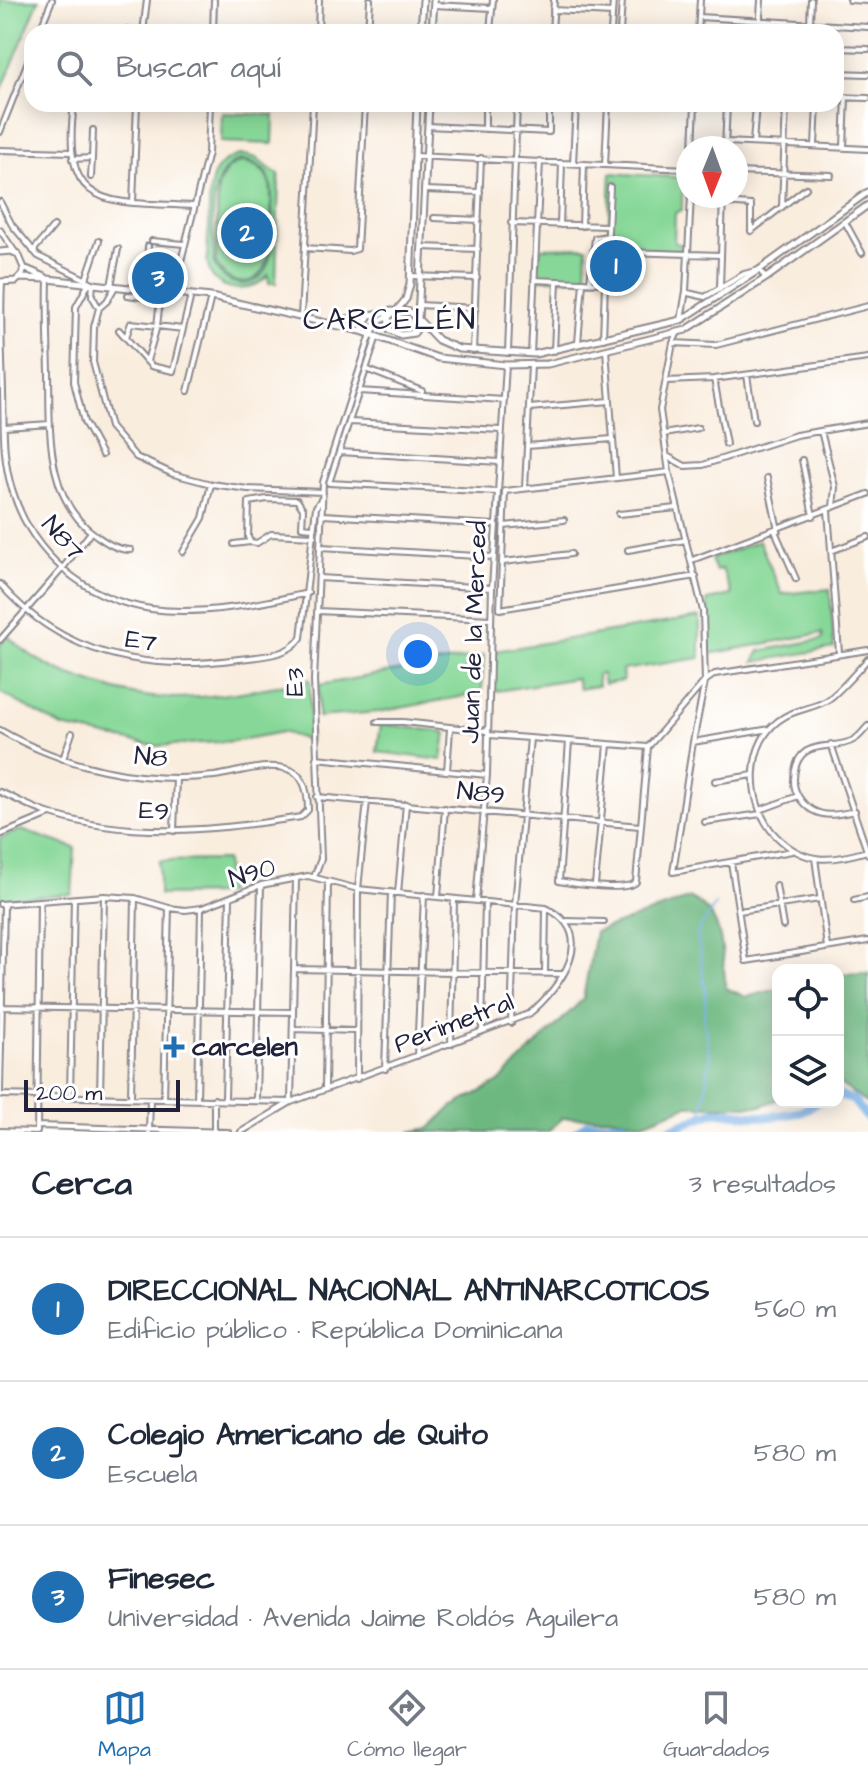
<!DOCTYPE html>
<html lang="es">
<meta charset="utf-8">
<style>
body{margin:0;font-family:"Architects Daughter",sans-serif;background:#f6f6f7;color:#1f2937}
.controls{position:absolute;right:24px;bottom:24px;display:grid;overflow:hidden;border-radius:16px;box-shadow:0 4px 20px #0003}
.controls button{width:72px;height:72px;display:grid;place-items:center;padding:0;border:0;border-bottom:2px solid #e0e1e3;background:#fff;color:#1f2937;font:40px sans-serif}
.compass{position:absolute;left:676px;top:136px;width:72px;height:72px;border-radius:50%;background:#fff;box-shadow:0 4px 20px #0003;rotate:181deg}
.scale{position:absolute;left:24px;bottom:20px;width:156px;box-sizing:border-box;padding-left:8px;border:4px solid #22223b;border-top:0;font-size:22px;line-height:28px;white-space:nowrap;color:#22223b;-webkit-text-stroke:6px #fff;paint-order:stroke}
.you{position:absolute;left:418px;top:654px;width:28px;height:28px;margin:-20px;border:6px solid #fff;border-radius:50%;background:#1a73e8;box-shadow:0 0 0 12px #1a73e833}
.badge{display:grid;place-items:center;width:52px;height:52px;border-radius:50%;background:#1f6fb2;color:#fff;font-size:26px;font-weight:700}
.pin{position:absolute;translate:-50% -50%;border:4px solid #fff;box-shadow:0 2px 8px #0006}
.list{margin:0;padding:0;list-style:none}
h2{display:flex;justify-content:space-between;align-items:center;height:104px;margin:0;padding:0 32px;font-size:34px}
h2 small{font-size:26px;font-weight:400;color:#747a83}
.list li{display:grid;grid-template-columns:52px 1fr auto;gap:24px;align-items:center;box-sizing:border-box;height:144px;padding:0 32px;border-top:2px solid #e0e1e3}
.list b{display:block;font-size:30px;white-space:nowrap}
.list p{margin:0;font-size:26px;white-space:nowrap;color:#747a83}
.list em{font-size:26px;font-style:normal;color:#747a83}
.icon{flex:none;width:44px;height:44px;fill:none;stroke:currentColor;stroke-width:2;stroke-linecap:round;stroke-linejoin:round}
.map{position:relative;flex:none;width:868px;height:1132px;overflow:hidden}
.search{position:absolute;background:#fff;box-shadow:0 4px 20px #0003;left:24px;right:24px;top:24px;height:88px;display:flex;align-items:center;gap:20px;box-sizing:border-box;padding:0 28px;border-radius:24px;color:#747a83;font-size:30px}
.sheet{height:536px;background:#fff}
nav{display:flex;justify-content:space-around;align-items:center;box-sizing:border-box;height:112px;border-top:2px solid #e0e1e3;background:#fff;font-size:22px;color:#747a83}
nav a{display:grid;justify-items:center;gap:4px}
nav .on{color:#1f6fb2}
.map>svg:first-child{display:block}
.green{fill:#87d898;stroke:#547d6a;stroke-width:2;fill-rule:evenodd}
.forest{fill:#6db880;stroke:#486d5e;stroke-width:2}
.lines{fill:none;stroke-linecap:round;stroke-linejoin:round}
.stream{stroke:#75ade5;stroke-width:2}
.river{stroke:#75ade5;stroke-width:9}
.minor-casing{stroke:#8e888c;stroke-width:8}
.tertiary-casing{stroke:#8e888c;stroke-width:9}
.minor{stroke:#fff;stroke-width:4}
.tertiary{stroke:#fff;stroke-width:5}
.poi-dot{fill:#1f6fb2;stroke:#fff;stroke-width:3}
.labels{text-anchor:middle;dominant-baseline:central;stroke-width:6;stroke-linejoin:round;paint-order:stroke}
.street-label{font-size:26px;fill:#22223b;stroke:#fff}
.poi-label{font-size:26px;font-weight:bold;fill:#22223b;stroke:#fff;text-anchor:start}
.quarter-label{font-size:30px;letter-spacing:2px;fill:#22223b;stroke:#fff}
</style>
<div class="map">
<svg width="868" height="1132" viewBox="0 0 868 1132">
<rect width="100%" height="100%" fill="#fff"/>
<filter id="ink" filterUnits="userSpaceOnUse"><feTurbulence type="fractalNoise" baseFrequency=".0125" numOctaves="2"/><feDisplacementMap in="SourceGraphic" scale="16" xChannelSelector="R" yChannelSelector="G"/><feConvolveMatrix kernelMatrix="1 2 1 2 8 2 1 2 1" color-interpolation-filters="sRGB"/></filter>
<filter id="wash" filterUnits="userSpaceOnUse"><feTurbulence type="fractalNoise" baseFrequency=".006" numOctaves="4" result="noise"/><feDisplacementMap in="SourceGraphic" scale="32" xChannelSelector="R" yChannelSelector="G"/><feGaussianBlur stdDeviation="1.8" result="paint"/><feColorMatrix in="noise" values="0 0 0 0 0 0 0 0 0 0 0 0 0 0 0 0 0 1.4 0 .05"/><feComposite in="paint" operator="in"/></filter>
<g filter="url(#wash)">
<rect width="100%" height="100%" fill="#f9edde"/>
<!-- green -->
<path class="green" d="M0,0H39L0,94Z
M222,113L274,115L273,144L221,142Z
M241,155C262,155 263,168 279,174L276,283H269L268,275C251,296 213,293 208,265C206,254 208,239 209,227C209,198 205,162 241,155ZM241,160C260,161 271,174 272,192C272,218 281,282 243,284C230,284 219,275 214,264C214,233 204,169 241,160Z
M241,162C259,163 269,175 271,192C270,217 279,285 239,282C229,281 220,272 216,263L218,185L228,168Z
M611,173L688,178L682,196V210L675,213L674,243L680,244V251L608,247Z
M587,247L586,279H537L540,248Z
M759,541L782,594L830,589L834,648L754,662L760,651L823,639L822,633L709,654L707,600L732,595L722,569L716,571L711,559Z
M700,617V658L622,670L623,681L604,684L602,674L597,675L598,686L579,689L576,678L491,692L495,651Z
M8,636C29,657 53,670 81,679C108,688 135,697 164,698C212,699 263,689 310,679V741L282,732L235,741L155,746L62,727L0,692V645Z
M484,655L482,693L378,712L318,717L319,685Z
M381,724L446,732L442,760L377,752Z
M21,830L75,848L72,894L0,899V838Z
M226,860L227,894L159,895V861Z"/>
<!-- forest -->
<path class="forest" d="M690,898C727,916 721,953 726,988L746,997L778,989V1099L762,1106H687L643,1123L607,1117L563,1118L547,1132H410L430,1128L452,1107L499,1082L583,999L595,932Z
M868,973V1104L838,1083V974Z"/>
<g class="lines">
<!-- stream -->
<path class="stream" d="M702,1115L710,1058L704,1019L706,997L697,933L715,905"/>
<!-- river -->
<path class="river" d="M838,1095L853,1100L868,1119
M576,1132L588,1124H624L634,1132
M663,1132L716,1111L766,1117L801,1112L817,1102"/>
</g>
</g>
<g filter="url(#ink)">
<g class="lines">
<!-- minor casing -->
<g class="minor-casing">
<path id="minor" d="M850,0L868,1
M434,5L492,8
M553,10L612,13
M699,17L868,27
M810,23L811,0
M433,27L489,31
M490,30L493,0
M39,32L52,0
M107,32L118,30L144,31
M143,32L147,0
M213,32L214,0
M318,32L319,0
M368,32L370,0
M552,32L554,0
M611,32L613,0
M620,32L622,0
M698,32L700,0
M759,32L761,0
M836,48L868,49
M836,73L868,74
M836,97L868,98
M74,104C60,213 108,201 193,206
M428,126L549,132V104
M485,129V104
M0,132L32,51
M726,142L868,149
M753,143L756,104
M815,145L817,104
M844,147L846,97
M693,148L695,104
M725,148L727,104
M0,150L71,152
M415,156L688,169
M72,159L92,158L93,130
M573,163L576,104
M605,165L608,104
M736,172L831,175
M91,177L92,158
M424,190L480,192
M0,202L12,225L38,256L93,283L92,296L99,308
M133,202L137,104
M723,203L751,205V231
M782,207L786,104
M434,218L479,220
M845,222L862,253
M511,223L607,226
M560,225L562,163
M582,226L584,164
M0,230L15,252
M751,231L806,188
M152,241L184,244
M422,247L478,249
M305,248L350,251L357,249L365,104
M33,251L54,226
M594,251L721,255
M410,276L477,278
M48,279C47,310 48,341 49,372C50,428 44,500 97,536C108,544 118,550 131,550
M86,279L99,241
M534,280L603,283
M590,282L595,238L607,236
M2,283C0,319 2,356 3,392C4,424 2,458 12,489C31,553 84,599 151,609C201,616 259,604 308,593
M89,283L76,307L74,382L84,422L102,455
M111,286L118,249
M115,287L107,301L99,308L94,327L93,362L110,427L136,457L173,474L211,484L248,489L323,492
M720,287L723,196
M146,290L148,246
M173,293L208,153L210,104
M688,293L705,297L744,274L759,270L766,278
M128,295L160,300L157,326L147,361
M418,305L476,308
M301,316L313,104
M681,320L686,291L691,196
M119,330L151,366L173,371L191,295
M678,332L673,343L660,410L669,472L703,611L705,681L693,742L673,872L792,851
M126,337L131,323L183,329
M603,339L605,283L601,275L607,252L610,187
M578,343L583,282
M673,343L716,345L868,306
M606,350L616,478
M473,351L481,158
M554,351L557,281
M508,353L517,104
M531,354L540,161
M366,369L422,391
M747,375L754,421
M714,379L726,444
M666,381L714,379L868,358
M188,391L211,297
M359,391L504,400
M529,408L610,401
M350,422L501,430
M5,427L50,424
M821,431L835,487L833,507
M664,434L698,428
M527,446L612,439
M340,452L499,462
M667,456L685,466L703,465L796,435L868,423
M802,460L813,516
M669,472L505,491L500,609L696,576
M767,478L778,530
M329,483L497,492
M329,483L377,336
M525,488L531,365
M828,511L839,653
M619,514L677,508
M323,515L495,525
M504,526L564,520
M313,528L302,527L303,509L297,500L267,499L249,502L248,537L250,542L257,543L271,534L314,536
M775,531L796,579
M234,544L250,542
M321,547L494,557
M628,550L686,540
M831,551L868,537
M183,552L203,518L211,484
M692,560L868,494
M503,562L571,554
M319,578L492,588
M0,584C63,657 148,672 239,659C261,656 287,657 301,638L316,507L322,498
M317,611L491,619
M0,640L62,569L91,532
M377,722H403L487,731
M0,730C64,767 140,784 214,776C237,773 265,762 288,769C305,774 308,794 308,810L301,817C219,830 132,840 51,814C33,809 17,799 0,792
M489,735L648,747
M569,741L559,881C574,884 626,892 636,882L648,747
M693,742L770,729
M831,744L868,854
M648,747L705,681L715,674L868,650
M316,758L487,775
M63,759L72,733
M447,771L450,729
M715,781L753,775
M317,797L640,826
M760,810L798,796
M855,811C841,814 826,818 812,810C802,804 793,792 794,779C796,733 835,753 855,739C860,736 864,730 868,726
M705,822L761,814
M174,831L176,778
M0,835L50,814
M867,851C831,862 805,865 776,836C746,806 744,740 784,717C797,709 819,707 829,699C843,688 856,672 868,659
M815,858L827,947
M731,862L746,961L868,941
M314,877L321,859L314,680L323,482L371,334
M595,885L608,744
M776,885L783,926
M398,893L406,804
M438,897L445,808
M854,900L868,897
M476,901L487,775L492,588L506,365
M0,904L104,896L135,898L169,908L185,910L202,908L261,885L308,876L358,889L546,908C600,934 561,987 529,1014L291,1102L241,1132
M739,911L820,899
M567,921L604,922
M295,969L563,974
M545,973L546,908
M0,1007L293,1012
M511,1023L515,905L530,738
M294,1029L355,1031
M482,1031L485,902
M451,1044L454,899
M417,1056L424,895
M385,1069L391,892
M357,1079L358,889L367,801
M325,1088L328,882
M0,1092L4,904
M0,1095L291,1102L296,880
M70,1096L74,899
M100,1097L104,896
M131,1097L135,898
M164,1098L169,908
M197,1099L201,909
M225,1099L230,898
M256,1100L261,885
M39,1126L228,1132
M0,1131L37,1132
M214,1131V1099
M37,1132L40,902
M149,1132L150,1099"/>
</g>
<!-- tertiary casing -->
<g class="tertiary-casing">
<path id="tertiary" d="M421,32L423,0
M432,32L434,0
M0,252L11,251L18,254L24,268L22,275L16,281L0,282
M24,268L45,277
M19,278L48,279L211,297L361,331L438,358L506,365L548,364L686,330L766,278L868,205
M397,310L406,299L410,284L417,104
M397,310L410,312L418,319L419,326L414,333L401,335L390,330L388,317Z
M418,319L429,104
M419,320L438,340L459,349L535,354L681,320L759,270L868,192
M331,322L392,311
M361,331L369,315
M371,334L377,323L389,315"/>
</g>
<!-- minor -->
<use href="#minor" class="minor"/>
<!-- tertiary -->
<use href="#tertiary" class="tertiary"/>
</g>
</g>
<!-- markers -->
<path class="poi-dot" d="M170 1035h8v8h8v8h-8v8h-8v-8h-8v-8h8z"/>
<g class="labels">
<!-- street labels -->
<g class="street-label">
<text transform="translate(63 538) rotate(49)">N87</text>
<text transform="translate(474 632) rotate(-88)">Juan de la Merced</text>
<text transform="translate(141 641) rotate(10)">E7</text>
<text transform="translate(295 682) rotate(-89)">E3</text>
<text transform="translate(151 757) rotate(5)">N8</text>
<text transform="translate(481 793) rotate(6)">N89</text>
<text transform="translate(154 811) rotate(4)">E9</text>
<text transform="translate(252 873) rotate(-17)">N90</text>
<text transform="translate(454 1023) rotate(-21)">Perimetral</text>
</g>
<!-- poi labels -->
<g class="poi-label">
<text x="192" y="1047">carcelen</text>
</g>
<!-- quarter labels -->
<g class="quarter-label">
<text x="390" y="320">CARCELÉN</text>
</g>
</g>
</svg>
<div class="controls">
<button><svg class="icon" aria-label="locate" viewBox="0 0 24 24"><circle cx="12" cy="12" r="6"/><path d="M12 2v4M12 18v4M2 12h4M18 12h4"/></svg></button>
<button><svg class="icon" aria-label="layers" viewBox="0 0 24 24"><path d="M12 4l9 5-9 5-9-5zM3 14l9 5 9-5"/></svg></button>
</div>
<svg class="compass" viewBox="-18 -18 36 36"><path d="M0-13l5 13h-10z" fill="#e53935"/><path d="M0 13l5-13h-10z" fill="#747a83"/></svg>
<div class="scale">200 m</div>
<div class="you"></div>
<div class="pin badge" style="left:616px;top:266px">1</div>
<div class="pin badge" style="left:247px;top:233px">2</div>
<div class="pin badge" style="left:158px;top:278px">3</div>
<div class="search"><svg class="icon" aria-label="search" viewBox="0 0 24 24"><circle cx="10" cy="10" r="6"/><path d="M15 15l6 6"/></svg>Buscar aquí</div>
</div>
<section class="sheet">
<h2>Cerca<small>3 resultados</small></h2>
<ul class="list">
<li><span class="badge">1</span><div><b>DIRECCIONAL NACIONAL ANTINARCOTICOS</b><p>Edificio público · República Dominicana</p></div><em>560 m</em></li>
<li><span class="badge">2</span><div><b>Colegio Americano de Quito</b><p>Escuela</p></div><em>580 m</em></li>
<li><span class="badge">3</span><div><b>Finesec</b><p>Universidad · Avenida Jaime Roldós Aguilera</p></div><em>580 m</em></li>
</ul>
</section>
<nav>
<a class="on"><svg class="icon" aria-label="map" viewBox="0 0 24 24"><path d="M3 6l6-2 6 2 6-2v14l-6 2-6-2-6 2zM9 4v14M15 6v14"/></svg>Mapa</a>
<a><svg class="icon" aria-label="directions" viewBox="0 0 24 24"><path d="M12 3l9 9-9 9-9-9zM9 14v-3h6M13 9l2 2-2 2"/></svg>Cómo llegar</a>
<a><svg class="icon" aria-label="saved" viewBox="0 0 24 24"><path d="M7 4h10v16l-5-4-5 4z"/></svg>Guardados</a>
</nav>
